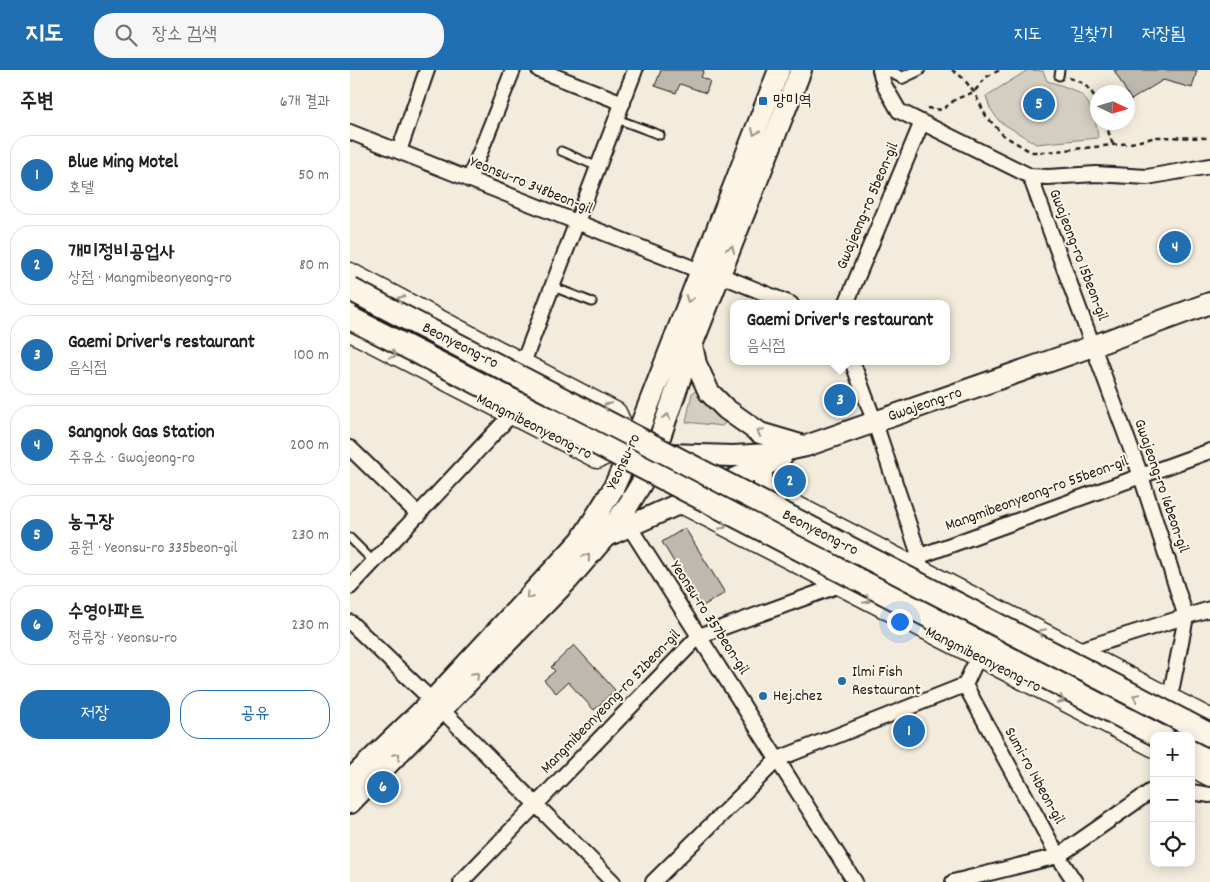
<!DOCTYPE html>
<html lang="ko">
<meta charset="utf-8">
<style>
body{margin:0;font-family:Dekko,"Poor Story",sans-serif;background:#f6f6f6;color:#202124}
.controls{position:absolute;right:15px;bottom:15px;display:grid;overflow:hidden;border-radius:10px;box-shadow:0 2px 12px #0003}
.controls button{width:45px;height:45px;display:grid;place-items:center;padding:0;border:0;border-bottom:1px solid #e0e0e0;background:#fff;color:#202124;font:25px sans-serif}
.compass{position:absolute;left:740px;top:15px;width:45px;height:45px;border-radius:50%;background:#fff;box-shadow:0 2px 12px #0003;rotate:94deg}
.you{position:absolute;left:549px;top:551px;width:18px;height:18px;margin:-12px;border:4px solid #fff;border-radius:50%;background:#1a73e8;box-shadow:0 0 0 8px #1a73e833}
.badge{display:grid;place-items:center;width:32px;height:32px;border-radius:50%;background:#1f6fb2;color:#fff;font-size:16px;font-weight:700}
.pin{position:absolute;translate:-50% -50%;border:2px solid #fff;box-shadow:0 1px 5px #0006}
.popup{position:absolute;left:380px;top:230px;width:220px;height:65px;box-sizing:border-box;display:grid;place-content:center;border-radius:10px;background:#fff;filter:drop-shadow(0 1px 4px #0005);font-size:16px;white-space:nowrap;color:#757577}
.popup b{font-size:19px;color:#202124}
.popup::after{content:'';position:absolute;left:50%;top:100%;margin-left:-10px;border:10px solid transparent;border-top-color:#fff}
.list{margin:0;padding:0;list-style:none}
h2{display:flex;justify-content:space-between;align-items:center;height:65px;margin:0;padding:0 20px;font-size:21px}
h2 small{font-size:16px;font-weight:400;color:#757577}
.list li{display:grid;grid-template-columns:32px 1fr auto;gap:15px;align-items:center;box-sizing:border-box;height:80px;margin:0 10px 10px;padding:0 10px;border:1px solid #e0e0e0;border-radius:20px}
.list b{display:block;font-size:19px;white-space:nowrap}
.list p{margin:0;font-size:16px;white-space:nowrap;color:#757577}
.list em{font-size:16px;font-style:normal;color:#757577}
.actions{display:flex;gap:10px;padding:15px 20px}
.actions a{flex:1;padding:11px 0;border:1px solid #1f6fb2;border-radius:20px;text-align:center;font-size:18px;color:#1f6fb2}
.actions .main{background:#1f6fb2;color:#fff}
.icon{flex:none;width:28px;height:28px;fill:none;stroke:currentColor;stroke-width:2;stroke-linecap:round;stroke-linejoin:round}
.map{position:relative;flex:none;width:860px;height:812px;overflow:hidden}
header{display:flex;align-items:center;gap:30px;box-sizing:border-box;height:70px;padding:0 25px;background:#1f6fb2;color:#fff}
header strong{font-size:24px}
nav{display:flex;gap:28px;margin-inline-start:auto;font-size:18px}
.search{width:350px;height:45px;background:#f6f6f6;display:flex;align-items:center;gap:12px;box-sizing:border-box;padding:0 18px;border-radius:20px;color:#757577;font-size:19px}
main{display:flex}
aside{flex:1;background:#fff}
.map>svg:first-child{display:block}
.green{fill:#d3cec1;stroke:#78756e}
.building{fill:#beb9ae;stroke:#1c1c1c}
.lines{fill:none;stroke-linecap:round;stroke-linejoin:round}
.service-casing{stroke:#1c1c1c;stroke-width:11}
.pedestrian-casing{stroke:#1c1c1c;stroke-width:14}
.minor-casing{stroke:#1c1c1c;stroke-width:18}
.tertiary-casing{stroke:#1c1c1c;stroke-width:21}
.secondary-casing{stroke:#1c1c1c;stroke-width:24}
.trunk-casing{stroke:#1c1c1c;stroke-width:26}
.path{stroke:#1c1c1c;stroke-width:2.5;stroke-dasharray:5 4;stroke-linecap:butt}
.service{stroke:#fcf5e5;stroke-width:7}
.pedestrian{stroke:#fcf5e5;stroke-width:10}
.minor{stroke:#fcf5e5;stroke-width:14}
.tertiary{stroke:#fcf5e5;stroke-width:18}
.secondary{stroke:#fcf5e5;stroke-width:20}
.trunk{stroke:#fcf5e5;stroke-width:22}
.trunk-bridge-casing{stroke:#1c1c1c;stroke-width:26;stroke-linecap:butt}
.trunk-bridge{stroke:#fcf5e5;stroke-width:22}
.oneway{stroke:#97938b}
.poi-dot{fill:#1f6fb2;stroke:#fcf5e5;stroke-width:2}
.labels{text-anchor:middle;dominant-baseline:central;stroke-width:4;stroke-linejoin:round;paint-order:stroke}
.poi-label{font-size:16px;fill:#1c1c1c;stroke:#fcf5e5;text-anchor:start}
.street-label{font-size:16px;fill:#1c1c1c;stroke:#fcf5e5}
</style>
<header>
<strong>지도</strong>
<div class="search"><svg class="icon" aria-label="search" viewBox="0 0 24 24"><circle cx="10" cy="10" r="6"/><path d="M15 15l6 6"/></svg>장소 검색</div>
<nav><a>지도</a><a>길찾기</a><a>저장됨</a></nav>
</header>
<main>
<aside>
<h2>주변<small>6개 결과</small></h2>
<ul class="list">
<li><span class="badge">1</span><div><b>Blue Ming Motel</b><p>호텔</p></div><em>50 m</em></li>
<li><span class="badge">2</span><div><b>개미정비공업사</b><p>상점 · Mangmibeonyeong-ro</p></div><em>80 m</em></li>
<li><span class="badge">3</span><div><b>Gaemi Driver's restaurant</b><p>음식점</p></div><em>100 m</em></li>
<li><span class="badge">4</span><div><b>Sangnok Gas Station</b><p>주유소 · Gwajeong-ro</p></div><em>200 m</em></li>
<li><span class="badge">5</span><div><b>농구장</b><p>공원 · Yeonsu-ro 335beon-gil</p></div><em>230 m</em></li>
<li><span class="badge">6</span><div><b>수영아파트</b><p>정류장 · Yeonsu-ro</p></div><em>230 m</em></li>
</ul>
<div class="actions"><a class="main">저장</a><a>공유</a></div>
</aside>
<div class="map">
<svg width="860" height="812" viewBox="0 0 860 812">
<rect width="100%" height="100%" fill="#f3ecdd"/>
<filter id="ink" filterUnits="userSpaceOnUse"><feTurbulence type="fractalNoise" baseFrequency=".02" numOctaves="2"/><feDisplacementMap in="SourceGraphic" scale="10" xChannelSelector="R" yChannelSelector="G"/><feConvolveMatrix kernelMatrix="1 2 1 2 8 2 1 2 1" color-interpolation-filters="sRGB"/></filter>
<g filter="url(#ink)">
<!-- green -->
<path class="green" d="M678,0L693,1L697,11C707,14 718,17 727,22C741,29 747,54 748,68L686,74L649,51L640,38L636,26Z
M346,321H348L358,336L375,351L374,354L372,356L336,352L342,323Z"/>
<!-- building -->
<path class="building" d="M311,0H354L351,7L360,11L356,23L330,14L326,23L305,16Z
M764,0H847L842,18L813,10L781,30Z
M335,458L375,523L351,537L312,472Z
M224,575L265,620L244,640L218,612L206,623L194,610L205,601L201,597Z"/>
<g class="lines">
<!-- service casing -->
<g class="service-casing">
<path id="service" d="M709,6L710,0
M267,49L310,65
M211,81L248,97
M203,217L242,232
M0,468L24,492"/>
</g>
<!-- pedestrian casing -->
<g class="pedestrian-casing">
<path id="pedestrian" d="M538,0L552,8L569,0"/>
</g>
<!-- minor casing -->
<g class="minor-casing">
<path id="minor" d="M189,0L273,33
M530,0L534,15L549,41L680,106L698,107L746,104L797,107L860,96
M0,62L350,201
M49,81L77,0
M680,106L791,406L836,547L820,627L815,666
M119,110L163,0
M370,205L441,234
M496,234L572,52
M502,291L525,353L569,485L571,499L561,544
M173,293L285,0
M0,378L69,445
M279,456L505,812
M0,517L161,345
M0,552L92,640L263,812
M674,597L860,539
M615,615L708,786L725,812
M615,615L628,587
M841,722L860,725
M111,812L349,566L860,381
M303,812L428,689L615,615
M603,812L708,786L804,719"/>
</g>
<!-- tertiary casing -->
<g class="tertiary-casing">
<path id="tertiary" d="M0,202L267,342L278,366
M0,262L247,389L271,380
M162,344L176,323L266,370L283,375
M413,395V418L860,648
M329,433L804,678
M841,697L860,707"/>
</g>
<!-- secondary casing -->
<g class="secondary-casing">
<path id="secondary" d="M342,275L346,294L359,322L376,339L410,363L454,376
M318,384L383,386L420,384L456,376L743,276L860,233
M257,466L431,388
M0,710L82,631L231,470L263,419L283,375L429,0
M0,733L219,509L255,467L279,434L291,414L304,384L342,275L451,0"/>
</g>
<!-- trunk casing -->
<g class="trunk-casing">
<path id="trunk" d="M841,682L860,692"/>
</g>
<!-- path -->
<path class="path" d="M602,0L613,8L624,22L636,46L653,65L681,82H697L781,73L807,67L860,68
M719,8C735,12 742,20 748,34
M577,38L592,40L606,29L624,22L636,7L650,0
M755,52L763,75"/>
<!-- service -->
<use href="#service" class="service"/>
<!-- pedestrian -->
<use href="#pedestrian" class="pedestrian"/>
<!-- minor -->
<use href="#minor" class="minor"/>
<!-- tertiary -->
<use href="#tertiary" class="tertiary"/>
<!-- secondary -->
<use href="#secondary" class="secondary"/>
<!-- trunk -->
<use href="#trunk" class="trunk"/>
<!-- trunk-bridge casing -->
<g class="trunk-bridge-casing">
<path id="trunk-bridge" d="M0,219L860,665
M0,248L234,367L809,666"/>
</g>
<!-- trunk-bridge -->
<use href="#trunk-bridge" class="trunk-bridge"/>
</g>
<!-- one-way arrows -->
<defs><path id="oneway-chevron" d="M-2-3.5L2.5 0L-2 3.5" fill="none" stroke-width="1.6" stroke-linecap="round" stroke-linejoin="round" transform="scale(1.25)"/></defs>
<g class="oneway">
<use href="#oneway-chevron" transform="translate(405 62) rotate(112)"/>
<use href="#oneway-chevron" transform="translate(381 179) rotate(-68)"/>
<use href="#oneway-chevron" transform="translate(51 229) rotate(-152)"/>
<use href="#oneway-chevron" transform="translate(339 229) rotate(111)"/>
<use href="#oneway-chevron" transform="translate(43 285) rotate(27)"/>
<use href="#oneway-chevron" transform="translate(257 336) rotate(-153)"/>
<use href="#oneway-chevron" transform="translate(317 347) rotate(-71)"/>
<use href="#oneway-chevron" transform="translate(410 362) rotate(-153)"/>
<use href="#oneway-chevron" transform="translate(373 456) rotate(27)"/>
<use href="#oneway-chevron" transform="translate(237 487) rotate(-50)"/>
<use href="#oneway-chevron" transform="translate(179 526) rotate(133)"/>
<use href="#oneway-chevron" transform="translate(517 530) rotate(28)"/>
<use href="#oneway-chevron" transform="translate(692 562) rotate(-153)"/>
<use href="#oneway-chevron" transform="translate(126 605) rotate(-46)"/>
<use href="#oneway-chevron" transform="translate(786 627) rotate(-153)"/>
<use href="#oneway-chevron" transform="translate(711 630) rotate(27)"/>
<use href="#oneway-chevron" transform="translate(47 686) rotate(-45)"/>
</g>
</g>
<!-- markers -->
<g class="poi-dot">
<rect x="408" y="26" width="10" height="10" rx="2.5"/>
<circle cx="492" cy="611" r="5"/>
<circle cx="413" cy="626" r="5"/>
</g>
<g class="labels">
<!-- poi labels -->
<g class="poi-label">
<text x="423" y="31">망미역</text>
<text x="502" y="602">Ilmi Fish<tspan x="502" dy="18">Restaurant</tspan></text>
<text x="423" y="626">Hej.chez</text>
</g>
<!-- street labels -->
<g class="street-label">
<text transform="translate(181 116) rotate(22)">Yeonsu-ro 348beon-gil</text>
<text transform="translate(518 136) rotate(-67)">Gwajeong-ro 5beon-gil</text>
<text transform="translate(728 185) rotate(69)">Gwajeong-ro 15beon-gil</text>
<text transform="translate(110 276) rotate(27)">Beonyeong-ro</text>
<text transform="translate(575 335) rotate(-19)">Gwajeong-ro</text>
<text transform="translate(184 357) rotate(27)">Mangmibeonyeong-ro</text>
<text transform="translate(274 392) rotate(-65)">Yeonsu-ro</text>
<text transform="translate(811 416) rotate(71)">Gwajeong-ro 16beon-gil</text>
<text transform="translate(687 424) rotate(-20)">Mangmibeonyeong-ro 55beon-gil</text>
<text transform="translate(470 463) rotate(27)">Beonyeong-ro</text>
<text transform="translate(359 548) rotate(57)">Yeonsu-ro 357beon-gil</text>
<text transform="translate(633 590) rotate(27)">Mangmibeonyeong-ro</text>
<text transform="translate(261 632) rotate(-46)">Mangmibeonyeong-ro 52beon-gil</text>
<text transform="translate(684 706) rotate(61)">Sumi-ro 14beon-gil</text>
</g>
</g>
</svg>
<div class="controls">
<button>+</button>
<button>−</button>
<button><svg class="icon" aria-label="locate" viewBox="0 0 24 24"><circle cx="12" cy="12" r="6"/><path d="M12 2v4M12 18v4M2 12h4M18 12h4"/></svg></button>
</div>
<svg class="compass" viewBox="-18 -18 36 36"><path d="M0-13l5 13h-10z" fill="#e53935"/><path d="M0 13l5-13h-10z" fill="#757577"/></svg>
<div class="you"></div>
<div class="pin badge" style="left:559px;top:661px">1</div>
<div class="pin badge" style="left:440px;top:411px">2</div>
<div class="pin badge" style="left:490px;top:330px">3</div>
<div class="popup"><b>Gaemi Driver's restaurant</b>음식점</div>
<div class="pin badge" style="left:825px;top:177px">4</div>
<div class="pin badge" style="left:689px;top:34px">5</div>
<div class="pin badge" style="left:33px;top:717px">6</div>
</div>
</main>
